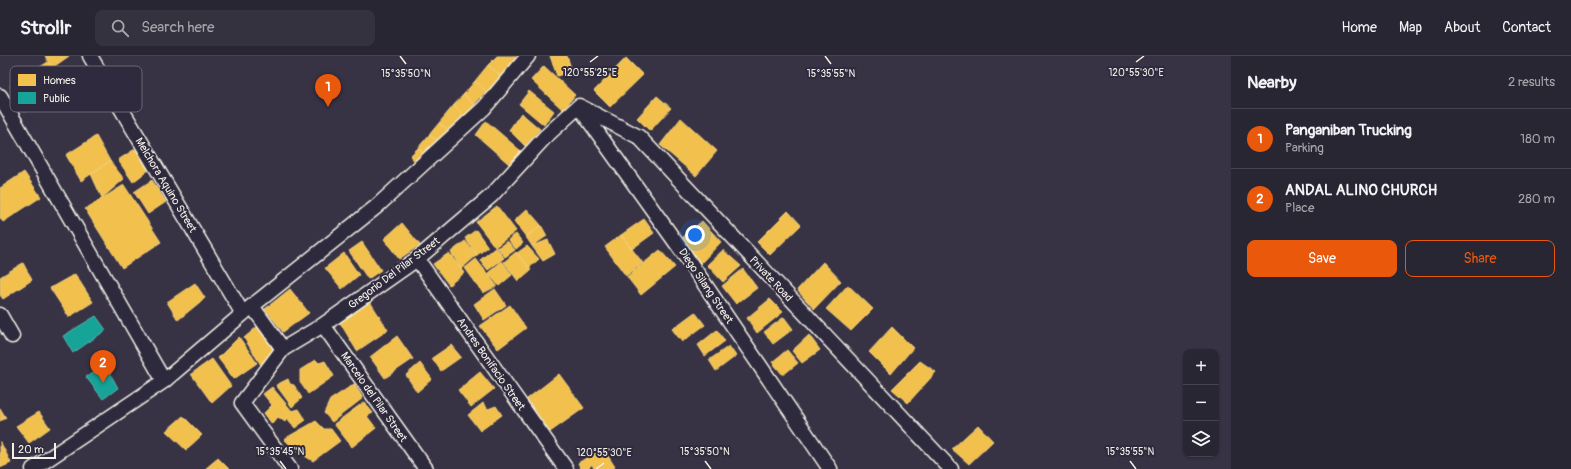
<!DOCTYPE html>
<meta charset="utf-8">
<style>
body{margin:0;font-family:Pangolin,sans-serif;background:#35323f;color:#f1f3f6}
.controls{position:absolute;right:12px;bottom:12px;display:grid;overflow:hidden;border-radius:8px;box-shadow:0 1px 3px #0004}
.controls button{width:36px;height:36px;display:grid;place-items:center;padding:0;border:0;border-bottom:1px solid #45434e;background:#292633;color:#f1f3f6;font:20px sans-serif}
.scale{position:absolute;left:12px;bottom:10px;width:44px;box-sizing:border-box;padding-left:4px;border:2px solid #f4f1e8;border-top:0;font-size:11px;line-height:14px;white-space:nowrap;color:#f4f1e8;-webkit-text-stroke:3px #2f2a3d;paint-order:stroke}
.you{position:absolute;left:695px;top:179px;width:14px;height:14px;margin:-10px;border:3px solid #fff;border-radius:50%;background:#1a73e8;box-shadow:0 0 0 6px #1a73e833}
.badge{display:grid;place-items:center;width:26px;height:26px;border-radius:50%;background:#ea580c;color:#fff;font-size:13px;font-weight:700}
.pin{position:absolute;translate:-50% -33px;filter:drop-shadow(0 1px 2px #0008)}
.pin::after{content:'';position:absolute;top:21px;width:14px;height:12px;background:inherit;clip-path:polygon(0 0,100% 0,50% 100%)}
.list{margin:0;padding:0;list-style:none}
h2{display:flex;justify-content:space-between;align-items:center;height:52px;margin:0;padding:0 16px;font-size:17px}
h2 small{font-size:13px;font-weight:400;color:#a5a5ac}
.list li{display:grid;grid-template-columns:26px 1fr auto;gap:12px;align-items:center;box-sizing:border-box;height:60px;padding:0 16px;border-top:1px solid #45434e}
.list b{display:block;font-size:15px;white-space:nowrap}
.list p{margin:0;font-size:13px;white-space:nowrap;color:#a5a5ac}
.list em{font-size:13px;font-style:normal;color:#a5a5ac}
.actions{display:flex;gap:8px;padding:12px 16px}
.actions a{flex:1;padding:9px 0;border:1px solid #ea580c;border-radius:8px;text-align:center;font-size:14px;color:#ea580c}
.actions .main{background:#ea580c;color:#fff}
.icon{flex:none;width:22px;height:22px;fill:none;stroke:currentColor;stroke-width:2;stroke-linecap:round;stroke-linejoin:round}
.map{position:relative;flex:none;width:1231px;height:413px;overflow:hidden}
header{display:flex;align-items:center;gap:24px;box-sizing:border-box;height:56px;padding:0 20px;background:#292633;border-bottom:1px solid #45434e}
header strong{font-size:19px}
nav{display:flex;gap:22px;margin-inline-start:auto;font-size:14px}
.search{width:280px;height:36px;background:#35323f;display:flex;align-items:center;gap:10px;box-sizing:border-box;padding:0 14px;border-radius:8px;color:#a5a5ac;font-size:15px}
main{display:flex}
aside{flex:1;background:#292633}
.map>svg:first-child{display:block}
.homes{fill:#f2c14e;stroke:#f3cf7c}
.public{fill:#17a398;stroke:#59bab0}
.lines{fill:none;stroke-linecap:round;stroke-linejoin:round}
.street-casing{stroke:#f4f1e8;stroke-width:17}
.street{stroke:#2f2a3d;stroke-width:14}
.ticks{fill:none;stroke:#f4f1e8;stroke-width:1.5}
.labels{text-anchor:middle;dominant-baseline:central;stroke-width:4;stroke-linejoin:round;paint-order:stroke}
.street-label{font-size:11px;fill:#f4f1e8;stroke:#2f2a3d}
.key{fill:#2f2a3d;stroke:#6a6670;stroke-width:1}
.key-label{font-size:11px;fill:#f4f1e8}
.ticks-label{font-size:10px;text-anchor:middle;fill:#f4f1e8;stroke:#2f2a3d;stroke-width:4;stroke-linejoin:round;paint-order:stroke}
</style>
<header>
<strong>Strollr</strong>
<div class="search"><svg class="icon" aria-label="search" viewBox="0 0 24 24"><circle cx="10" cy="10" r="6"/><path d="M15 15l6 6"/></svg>Search here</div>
<nav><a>Home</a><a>Map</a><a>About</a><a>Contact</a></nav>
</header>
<main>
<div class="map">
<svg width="1231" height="413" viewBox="0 0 1231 413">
<rect width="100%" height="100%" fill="#373244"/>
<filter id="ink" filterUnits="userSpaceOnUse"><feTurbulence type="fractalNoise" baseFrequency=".025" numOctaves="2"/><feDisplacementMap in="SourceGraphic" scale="8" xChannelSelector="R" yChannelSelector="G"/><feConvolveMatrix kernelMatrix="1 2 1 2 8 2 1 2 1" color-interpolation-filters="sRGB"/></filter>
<g filter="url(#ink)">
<!-- homes -->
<path class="homes" d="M45,0H69L52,12Z
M497,0H514L520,5L504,23L488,9Z
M550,0H567L572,15L557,20Z
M626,2L643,19L610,51L594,35Z
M48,6L65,28L24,56L10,30Z
M488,9L504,23L490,38L475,25Z
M544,10L575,39L563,54L531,24Z
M475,25L486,35L474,49L464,38Z
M529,35L554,55L544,69L519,48Z
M464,38L474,49L465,62L454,49Z
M657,40L671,52L650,75L637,62Z
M454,49L465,62L451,76L439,67Z
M521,57L540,73L525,90L509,74Z
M681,62L717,95L696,120L660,89Z
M486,65L522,96L509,108L476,79Z
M439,67L451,76L440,87L429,79Z
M429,79L440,87L427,100L418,92Z
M96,80L110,105L81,125L66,99Z
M418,92L427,100L419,110L410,100Z
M135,93L150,113L133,126L118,104Z
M110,105L124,123L102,142L91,118Z
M24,116L41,141L3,166L0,162V132Z
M152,124L166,146L148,158L134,136Z
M124,129L161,186L122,212L85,153Z
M497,150L516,175L495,191L476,166Z
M527,153L541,169L526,181L514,165Z
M788,155L801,169L770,199L757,186Z
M644,163L654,177L632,193L621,179Z
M702,165L721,186L700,208L682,182Z
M402,167L420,189L399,203L384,183Z
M541,169L547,180L532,190L526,181Z
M476,174L488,191L477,199L465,182Z
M516,178L523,187L516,193L508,184Z
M621,179L643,207L626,220L605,191Z
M548,184L555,198L543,205L532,190Z
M465,185L477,199L461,213L451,196Z
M507,185L515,194L505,201L498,192Z
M362,186L381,214L368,223L349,195Z
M527,190L539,203L529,212L517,197Z
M496,191L504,202L488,214L480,204Z
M660,194L675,211L641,239L627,221Z
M723,194L741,210L723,226L707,209Z
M516,196L531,214L518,225L504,206Z
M344,197L359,219L342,233L325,212Z
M449,197L464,217L449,229L433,208Z
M476,203L497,230L483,237L465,212Z
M502,205L512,219L499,230L488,217Z
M823,206L841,225L814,253L797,234Z
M23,207L32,224L3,243L0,239V221Z
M743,213L757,232L736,248L722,230Z
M75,218L93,246L69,261L50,232Z
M195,227L205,242L178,264L167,246Z
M848,229L873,253L851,275L826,253Z
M290,233L309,257L283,276L265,253Z
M495,233L506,249L484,264L474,248Z
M770,243L783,256L757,277L747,262Z
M369,244L388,274L357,295L339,265Z
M510,249L526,272L498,293L480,270Z
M695,256L705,269L682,286L672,273Z
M784,261L793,273L773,288L764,276Z
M258,270L277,294L261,309L244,282Z
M892,271L913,292L891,318L869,296Z
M717,274L725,285L705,300L698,289Z
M809,279L820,294L802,307L792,295Z
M397,280L413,303L385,322L370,301Z
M239,281L257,307L234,323L218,302Z
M451,289L461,301L441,315L432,302Z
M729,290L736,300L716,315L709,304Z
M787,294L798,307L783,319L772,306Z
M212,303L231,330L212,347L191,318Z
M316,304L319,307L325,305L334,320L308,338L300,326V314Z
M920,305L936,316L908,347L892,333Z
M420,307L432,323L417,336L406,319Z
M480,316L494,333L471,351L458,334Z
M559,318L584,352L550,376L527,343Z
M288,323L290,328L294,329L302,342L292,351L276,329Z
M354,328L363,342L332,366L324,357L330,344Z
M272,331L292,355L299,353L306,364L295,372L287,362L285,366L278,361L272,368L264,357L272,349L263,338Z
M364,346L373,357L367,360L376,372L352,391L334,368Z
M483,347L488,353L496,350L502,359L480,375L468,359Z
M0,352L6,362L0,365Z
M39,356L50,372L29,387L16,370Z
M183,360L202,379L186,394L166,375Z
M316,365L324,373H331L340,385L313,405L298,396L284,383Z
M978,369L993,385L969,408L952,393Z
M0,385L11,407L0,412Z
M603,392L615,411L612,413H594L592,408L588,413H581L578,407Z
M218,402L229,413H205Z"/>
<!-- public -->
<path class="public" d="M96,260L106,274L73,297L63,280Z
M106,310L118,332L103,343L86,321Z"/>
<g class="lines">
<!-- street casing -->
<g class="street-casing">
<path id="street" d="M90,0L243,258
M0,40L164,325
M579,50L639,81L951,413
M580,52L682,195L830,413
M417,203L566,413
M252,250L283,293
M0,259L12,280
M323,269L426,413
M33,413L164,325L252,250L376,151L484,52L528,0
M290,413L242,347L283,293L323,269L417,203L491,140L545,81L579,50"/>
</g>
<!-- street -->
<use href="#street" class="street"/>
</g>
</g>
<!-- ticks -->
<path class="ticks" d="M400,0L406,8M825,0L831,8M590,6L598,0M1136,6L1144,0M280,405L286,413M705,405L711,413M1130,405L1136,413M596,413L604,407"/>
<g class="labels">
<!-- street labels -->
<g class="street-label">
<text transform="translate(166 129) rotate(59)">Melchora Aquino Street</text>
<text transform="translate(394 217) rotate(-37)">Gregorio Del Pilar Street</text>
<text transform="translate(771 223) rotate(47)">Private Road</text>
<text transform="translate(706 230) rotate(56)">Diego Silang Street</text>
<text transform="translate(491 308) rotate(55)">Andres Bonifacio Street</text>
<text transform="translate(374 341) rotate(55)">Marcelo del Pilar Street</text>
</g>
</g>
<!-- legend -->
<rect x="10" y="10" width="132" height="46" rx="6" class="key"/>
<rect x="18" y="18" width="18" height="12" fill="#f2c14e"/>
<rect x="18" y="36" width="18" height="12" fill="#17a398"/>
<g class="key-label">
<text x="43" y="28">Homes</text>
<text x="43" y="46">Public</text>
</g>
<g class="ticks-label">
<text x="590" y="20">120°55'25"E</text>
<text x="1136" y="20">120°55'30"E</text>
<text x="406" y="21">15°35'50"N</text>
<text x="831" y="21">15°35'55"N</text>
<text x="280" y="399">15°35'45"N</text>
<text x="705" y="399">15°35'50"N</text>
<text x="1130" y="399">15°35'55"N</text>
<text x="604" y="400">120°55'30"E</text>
</g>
</svg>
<div class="controls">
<button>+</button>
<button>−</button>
<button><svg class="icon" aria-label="layers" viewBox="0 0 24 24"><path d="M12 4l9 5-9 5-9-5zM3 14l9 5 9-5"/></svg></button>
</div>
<div class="scale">20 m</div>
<div class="you"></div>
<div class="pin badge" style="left:328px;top:51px">1</div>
<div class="pin badge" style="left:103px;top:327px">2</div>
</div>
<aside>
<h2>Nearby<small>2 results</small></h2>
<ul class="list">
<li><span class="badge">1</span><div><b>Panganiban Trucking</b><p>Parking</p></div><em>180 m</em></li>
<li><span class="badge">2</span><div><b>ANDAL ALINO CHURCH</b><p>Place</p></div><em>280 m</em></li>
</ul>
<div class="actions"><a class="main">Save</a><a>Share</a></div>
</aside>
</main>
